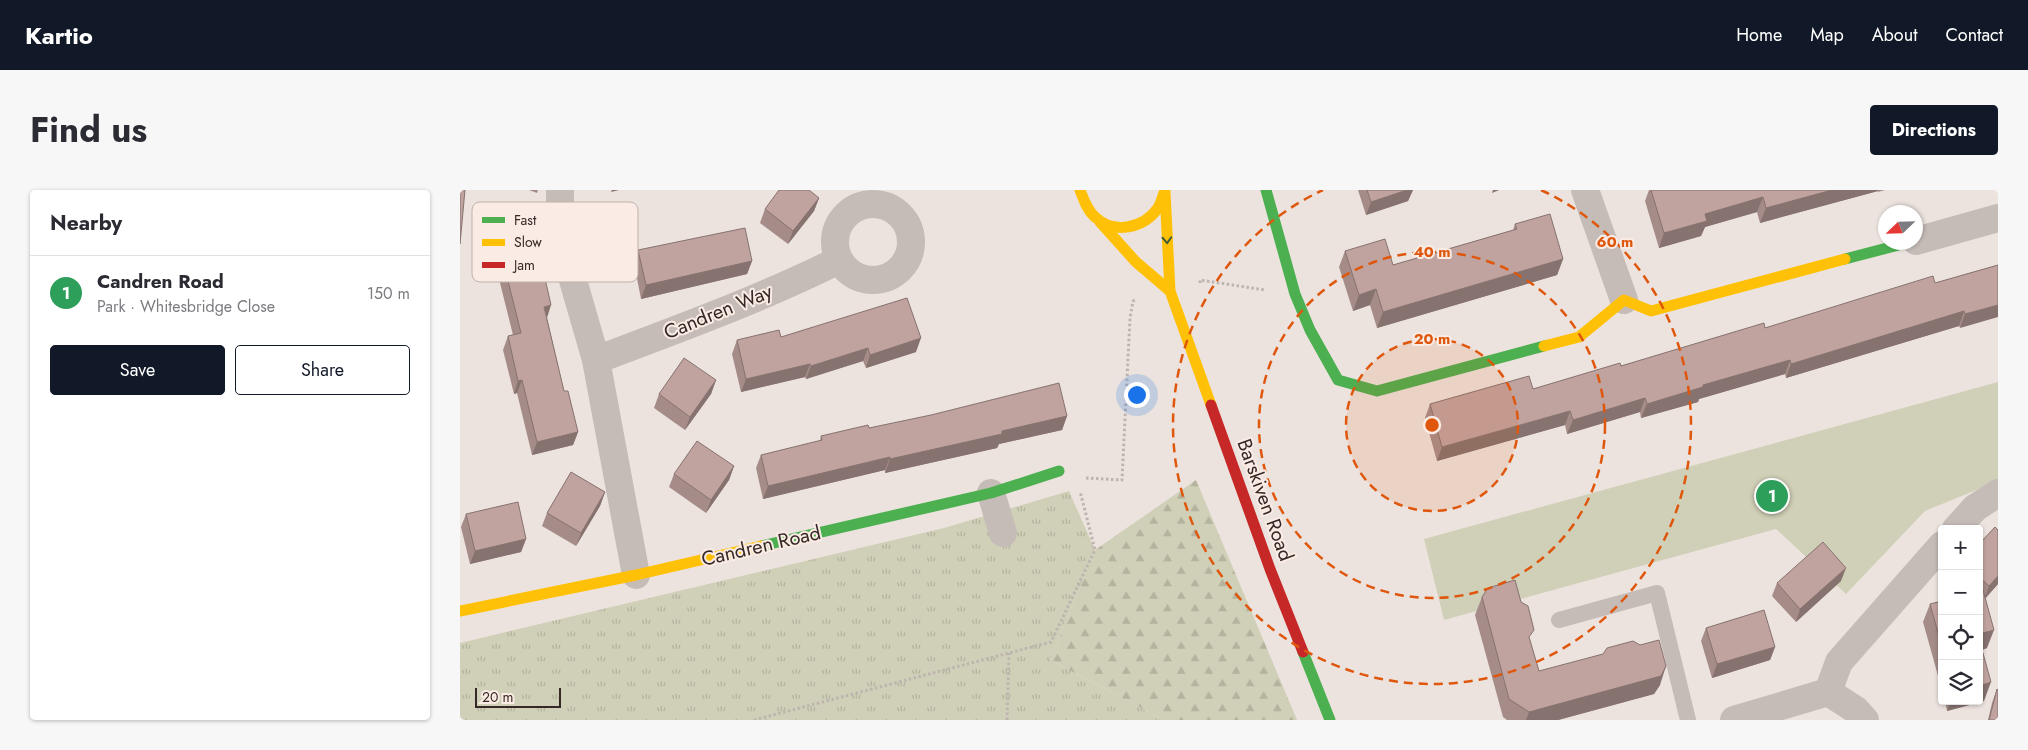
<!DOCTYPE html>
<meta charset="utf-8">
<style>
body{margin:0;font-family:Jost,sans-serif;background:#f7f7f7;color:#2b2b33}
.controls{position:absolute;right:15px;bottom:15px;display:grid;overflow:hidden;border-radius:5px;box-shadow:0 1px 4px #0004}
.controls button{width:45px;height:45px;display:grid;place-items:center;padding:0;border:0;border-bottom:1px solid #e1e1e2;background:#fff;color:#2b2b33;font:25px sans-serif}
.compass{position:absolute;left:1418px;top:15px;width:45px;height:45px;border-radius:50%;background:#fff;box-shadow:0 1px 4px #0004;rotate:247deg}
.scale{position:absolute;left:15px;bottom:12px;width:86px;box-sizing:border-box;padding-left:5px;border:2px solid #352826;border-top:0;font-size:14px;line-height:18px;white-space:nowrap;color:#352826;-webkit-text-stroke:4px #faece4;paint-order:stroke}
.you{position:absolute;left:676px;top:204px;width:18px;height:18px;margin:-12px;border:4px solid #fff;border-radius:50%;background:#1a73e8;box-shadow:0 0 0 8px #1a73e833}
.badge{display:grid;place-items:center;width:32px;height:32px;border-radius:50%;background:#111827;color:#fff;font-size:16px;font-weight:700}
.pin{position:absolute;translate:-50% -50%;border:2px solid #fff;box-shadow:0 1px 5px #0006}
.list{margin:0;padding:0;list-style:none}
h2{display:flex;justify-content:space-between;align-items:center;height:65px;margin:0;padding:0 20px;font-size:21px}
h2 small{font-size:16px;font-weight:400;color:#7c7c81}
.list li{display:grid;grid-template-columns:32px 1fr auto;gap:15px;align-items:center;box-sizing:border-box;height:75px;padding:0 20px;border-top:1px solid #e1e1e2}
.list b{display:block;font-size:19px;white-space:nowrap}
.list p{margin:0;font-size:16px;white-space:nowrap;color:#7c7c81}
.list em{font-size:16px;font-style:normal;color:#7c7c81}
.actions{display:flex;gap:10px;padding:15px 20px}
.actions a{flex:1;padding:11px 0;border:1px solid #111827;border-radius:5px;text-align:center;font-size:18px;color:#111827}
.actions .main{background:#111827;color:#fff}
.icon{flex:none;width:28px;height:28px;fill:none;stroke:currentColor;stroke-width:2;stroke-linecap:round;stroke-linejoin:round}
.map{position:relative;flex:none;width:1538px;height:530px;overflow:hidden;border-radius:5px}
header{display:flex;align-items:center;gap:30px;box-sizing:border-box;height:70px;padding:0 25px;background:#111827;color:#fff}
header strong{font-size:24px}
nav{display:flex;gap:28px;margin-inline-start:auto;font-size:18px}
.intro{display:flex;align-items:center;justify-content:space-between;box-sizing:border-box;height:120px;padding:0 30px}
h1{margin:0;font-size:35px}
.button{padding:12px 22px;border-radius:5px;background:#111827;color:#fff;font-size:18px;font-weight:700}
main{display:flex;gap:30px;padding:0 30px}
aside{flex:1;background:#fff;border-radius:5px;box-shadow:0 1px 4px #0004}
.map>svg:first-child{display:block}
.grass{fill:url(#grass-tufts)}
.forest{fill:url(#forest-firs)}
.park{fill:#d0d0b8}
.lines{fill:none;stroke-linecap:round;stroke-linejoin:round}
.path{stroke:#bdb4b0;stroke-width:3;stroke-dasharray:2.5 2.5;stroke-linecap:butt}
.lane{stroke:#c5bbb7;stroke-width:16}
.street{stroke:#c5bbb7;stroke-width:28}
.fast{stroke:#4caf50;stroke-width:11}
.slow{stroke:#ffc107;stroke-width:11}
.jam{stroke:#c62828;stroke-width:11}
.wall{fill:#a58c89}
.shaded-wall{fill:#86726f}
.building{fill:#c0a39f;stroke:#86726f}
.oneway{stroke:#3e5e37}
.ring{fill:none;stroke:#df570d;stroke-width:2.5;stroke-dasharray:9 6}
.labels{text-anchor:middle;dominant-baseline:central;stroke-width:4;stroke-linejoin:round;paint-order:stroke}
.street-label{font-size:20px;fill:#352826;stroke:#faece4}
.key{fill:#faece4;stroke:#bfb1ab;stroke-width:1}
.key-label{font-size:14px;fill:#352826}
.centre{fill:#df570d;stroke:#faece4;stroke-width:2.5}
.ring-label{font-size:15px;text-anchor:middle;font-weight:bold;fill:#df570d;stroke:#faece4;stroke-width:4;stroke-linejoin:round;paint-order:stroke}
</style>
<header>
<strong>Kartio</strong>
<nav><a>Home</a><a>Map</a><a>About</a><a>Contact</a></nav>
</header>
<div class="intro"><h1>Find us</h1><a class="button">Directions</a></div>
<main>
<aside>
<h2>Nearby<small></small></h2>
<ul class="list">
<li><span class="badge" style="background:#2e9e5b">1</span><div><b>Candren Road</b><p>Park · Whitesbridge Close</p></div><em>150 m</em></li>
</ul>
<div class="actions"><a class="main">Save</a><a>Share</a></div>
</aside>
<div class="map">
<svg width="1538" height="530" viewBox="0 0 1538 530">
<defs>
<pattern id="grass-tufts" width="24" height="20" patternUnits="userSpaceOnUse" patternTransform="scale(1.25)"><rect width="24" height="20" fill="#d0d0b8"/><path d="M3 7l-1-3M5 7V3M7 7l1-3M15 17l-1-3M17 17v-4M19 17l1-3" fill="none" stroke="#b3b39e"/></pattern>
<pattern id="forest-firs" width="22" height="20" patternUnits="userSpaceOnUse" patternTransform="scale(1.25)"><rect width="22" height="20" fill="#d0d0b8"/><path d="M5 1l3.5 6h-7zM16 11l3.5 6h-7z" fill="#b3b39e"/></pattern>
</defs>
<rect width="100%" height="100%" fill="#ece3de"/>
<!-- grass -->
<path class="grass" d="M609,301L635,360L590,470L704,530H0V453L484,338Z"/>
<!-- forest -->
<path class="forest" d="M736,290L837,530H704L590,470L635,360Z"/>
<!-- park -->
<path class="park" d="M1538,192V291L1465,321L1386,404L1316,339L984,430L964,349Z"/>
<g class="lines">
<!-- path -->
<path class="path" d="M740,93V90L805,100
M626,288L662,290L670,128L673,111L677,110
M294,530L591,452L635,360L620,301
M547,530L549,463"/>
<!-- lane -->
<path class="lane" d="M1099,430L1197,403L1228,530"/>
<!-- street -->
<path class="street" d="M100,0V45L136,170L176,385
M1125,0L1164,110
M375 52a38 38 0 1 1 76 0a38 38 0 1 1-76 0Z
M1456,51L1538,28
M136,170C218,139 301,109 379,70
M531,303L543,343
M1496,339L1515,318L1538,303
M1368,502L1379,472L1482,355
M1274,530L1368,502L1396,520L1405,530"/>
<!-- fast -->
<path class="fast" d="M806,0L835,104L850,140L878,190L917,201L1084,156
M1385,69L1450,52
M301,356L531,303L599,281
M843,462L870,530"/>
<!-- slow -->
<path class="slow" d="M620,0C624,10 627,20 635,27C654,45 684,38 698,18C701,13 703,6 705,0
M705,2L710,101L751,215
M640,32L676,72L710,101
M1084,156L1119,147L1164,110L1191,121L1385,69
M0,421L176,385L301,356"/>
<!-- jam -->
<path class="jam" d="M751,215L810,379L843,462"/>
</g>
<!-- wall -->
<path class="wall" d="M69,0H78L77,3Z
M898,0H953L948,11L906,25Z
M1189,0H1425L1418,2V1L1300,33L1297,22L1245,37L1241,46L1199,58L1185,11Z
M359,8L354,21L328,54L300,33L305,19Z
M1055,34L1103,69L1097,85L917,138L910,115L893,121L879,77L885,61L933,75L1053,40Z
M178,60L292,71L287,84L181,109L174,73Z
M1538,75L1500,138L1499,136L1326,188L1325,184L1239,209L1238,212L1181,228L1180,222L1107,244L1105,235L977,271L965,228L970,214L1073,199L1475,93Z
M45,79L87,128L104,201L118,242L113,255L72,265L57,203L54,204L43,160L48,146L53,145L40,93Z
M321,147L456,162L406,178L403,171L346,189L345,187L281,202L272,164L277,150Z
M256,190L251,204L225,240L194,218L199,204Z
M607,226L602,240L539,254L537,258L425,283V280L303,309L296,278L301,265L360,251L361,246L409,238Z
M274,276L269,290L246,323L209,297L214,284Z
M145,302L140,316L116,356L82,336L87,323Z
M6,324L66,349L61,362L10,374L1,337Z
M1538,340V394L1525,408L1527,458L1522,460L1524,511L1487,521L1485,511H1519V354Z
M1381,391L1336,432L1312,406L1317,393Z
M1022,407L1070,450L1079,481L1200,495L1194,504L1098,530H1047L1043,527L1015,425Z
M1482,411V500L1463,432L1470,414Z
M1246,438L1315,457L1310,470L1252,488L1241,451Z
M1537,499L1538,530H1528L1532,513Z"/>
<!-- shaded-wall -->
<path class="shaded-wall" d="M152,0H159L151,2Z
M947,0H953L948,11L906,25L911,12Z
M1033,0H1039L1032,3Z
M1372,0H1418V1L1300,33L1306,18Z
M1303,7L1297,22L1245,37L1241,46L1199,58L1204,43L1245,24Z
M359,8L354,21L328,54L333,41Z
M1103,69L1097,85L917,138L923,122Z
M292,71L287,84L181,109L186,95Z
M916,99L910,115L893,121L899,105Z
M91,115L87,128L84,117Z
M1538,115V127L1500,138L1505,124Z
M1504,121L1499,136L1326,188L1331,174Z
M461,148L456,162L406,178L410,165Z
M408,158L403,171L346,189L351,176Z
M1330,170L1325,184L1239,209L1238,212L1181,228L1187,214L1243,195Z
M350,174L345,187L281,202L286,189Z
M62,190L57,203L54,204L58,191Z
M256,190L251,204L225,240L230,227Z
M1185,208L1180,222L1107,244L1113,230Z
M1110,221L1105,235L977,271L982,257Z
M607,226L602,240L539,254L537,258L425,283L430,269L542,241Z
M118,242L113,255L72,265L77,252Z
M430,267L425,280L303,309L308,296Z
M274,276L269,290L246,323L251,310Z
M145,302L140,316L116,356L121,343Z
M66,349L61,362L10,374L15,361Z
M1386,378L1381,391L1336,432L1340,419Z
M1538,386V394L1524,410L1529,396Z
M1534,440L1527,458L1519,461V444Z
M1315,457L1310,470L1252,488L1257,474Z
M1206,476L1200,495L1194,504L1098,530H1066L1069,522Z
M1531,492L1524,511L1487,521L1491,511H1519V496Z"/>
<!-- building -->
<path class="building" d="M0,0H5L0,54Z
M319,0H349L359,8L333,41L305,19Z
M907,0H947L911,12Z
M1191,0H1372L1306,18L1303,7L1245,24L1247,31L1204,43Z
M1090,24L1103,69L923,122L916,99L899,105L885,61L925,49L933,75L1057,39L1055,34Z
M285,38L292,71L186,95L178,60Z
M81,71L91,115L84,117L104,201H108L118,242L77,252L62,190L58,191L48,146L61,143L45,79Z
M1538,75V115L1505,124L1504,121L1331,174L1330,170L1243,195V197L1187,214L1185,208L1113,230L1110,221L982,257L970,214L1069,186L1073,199L1160,173L1161,176L1304,133L1305,138L1473,86L1475,93Z
M447,108L461,148L410,165L408,158L351,176L350,174L286,189L277,150L319,140L321,147Z
M224,168L256,190L230,227L199,204Z
M599,193L607,226L542,241V244L430,269V267L308,296L301,265L362,250L361,246L408,235L409,238L471,225Z
M237,251L274,276L251,310L214,284Z
M111,282L145,302L121,343L87,323Z
M58,312L66,349L15,361L6,324Z
M1535,337L1538,340V386L1529,396L1519,387V354Z
M1363,352L1386,378L1340,419L1317,393Z
M1055,390L1061,412L1068,416L1074,440L1069,447L1079,481L1143,464L1147,458L1173,451L1180,455L1199,450L1206,476L1201,486L1069,522L1049,509L1022,407L1028,398Z
M1523,400L1534,440L1519,444V401Z
M1482,411V457L1470,414Z
M1304,420L1315,457L1257,474L1246,438Z
M1519,449L1531,492L1519,496Z
M1537,499L1538,500V530H1529Z"/>
<!-- one-way arrows -->
<defs><path id="oneway-chevron" d="M-2-3.5L2.5 0L-2 3.5" fill="none" stroke-width="1.6" stroke-linecap="round" stroke-linejoin="round" transform="scale(1.25)"/></defs>
<use class="oneway" href="#oneway-chevron" transform="translate(707 50) rotate(87)"/>
<!-- distance rings -->
<circle cx="972" cy="235" r="86" fill="#df570d" fill-opacity=".12"/>
<g class="ring">
<circle cx="972" cy="235" r="86"/>
<circle cx="972" cy="235" r="173"/>
<path d="M1081 0A259 259 0 1 1 863 0"/>
</g>
<g class="labels">
<!-- street labels -->
<g class="street-label">
<text transform="translate(258 122) rotate(-22)">Candren Way</text>
<text transform="translate(805 310) rotate(70)">Barskiven Road</text>
<text transform="translate(301 356) rotate(-13)">Candren Road</text>
</g>
</g>
<!-- legend -->
<rect x="12" y="12" width="166" height="80" rx="8" class="key"/>
<rect x="22" y="27" width="23" height="6" fill="#4caf50"/>
<rect x="22" y="49" width="23" height="7" fill="#ffc107"/>
<rect x="22" y="72" width="23" height="6" fill="#c62828"/>
<g class="key-label">
<text x="54" y="35">Fast</text>
<text x="54" y="57">Slow</text>
<text x="54" y="80">Jam</text>
</g>
<circle cx="972" cy="235" r="8" class="centre"/>
<g class="ring-label">
<text x="1155" y="57">60 m</text>
<text x="972" y="67">40 m</text>
<text x="972" y="154">20 m</text>
</g>
</svg>
<div class="controls">
<button>+</button>
<button>−</button>
<button><svg class="icon" aria-label="locate" viewBox="0 0 24 24"><circle cx="12" cy="12" r="6"/><path d="M12 2v4M12 18v4M2 12h4M18 12h4"/></svg></button>
<button><svg class="icon" aria-label="layers" viewBox="0 0 24 24"><path d="M12 4l9 5-9 5-9-5zM3 14l9 5 9-5"/></svg></button>
</div>
<svg class="compass" viewBox="-18 -18 36 36"><path d="M0-13l5 13h-10z" fill="#e53935"/><path d="M0 13l5-13h-10z" fill="#7c7c81"/></svg>
<div class="scale">20 m</div>
<div class="you"></div>
<div class="pin badge" style="left:1312px;top:306px;background:#2e9e5b">1</div>
</div>
</main>
